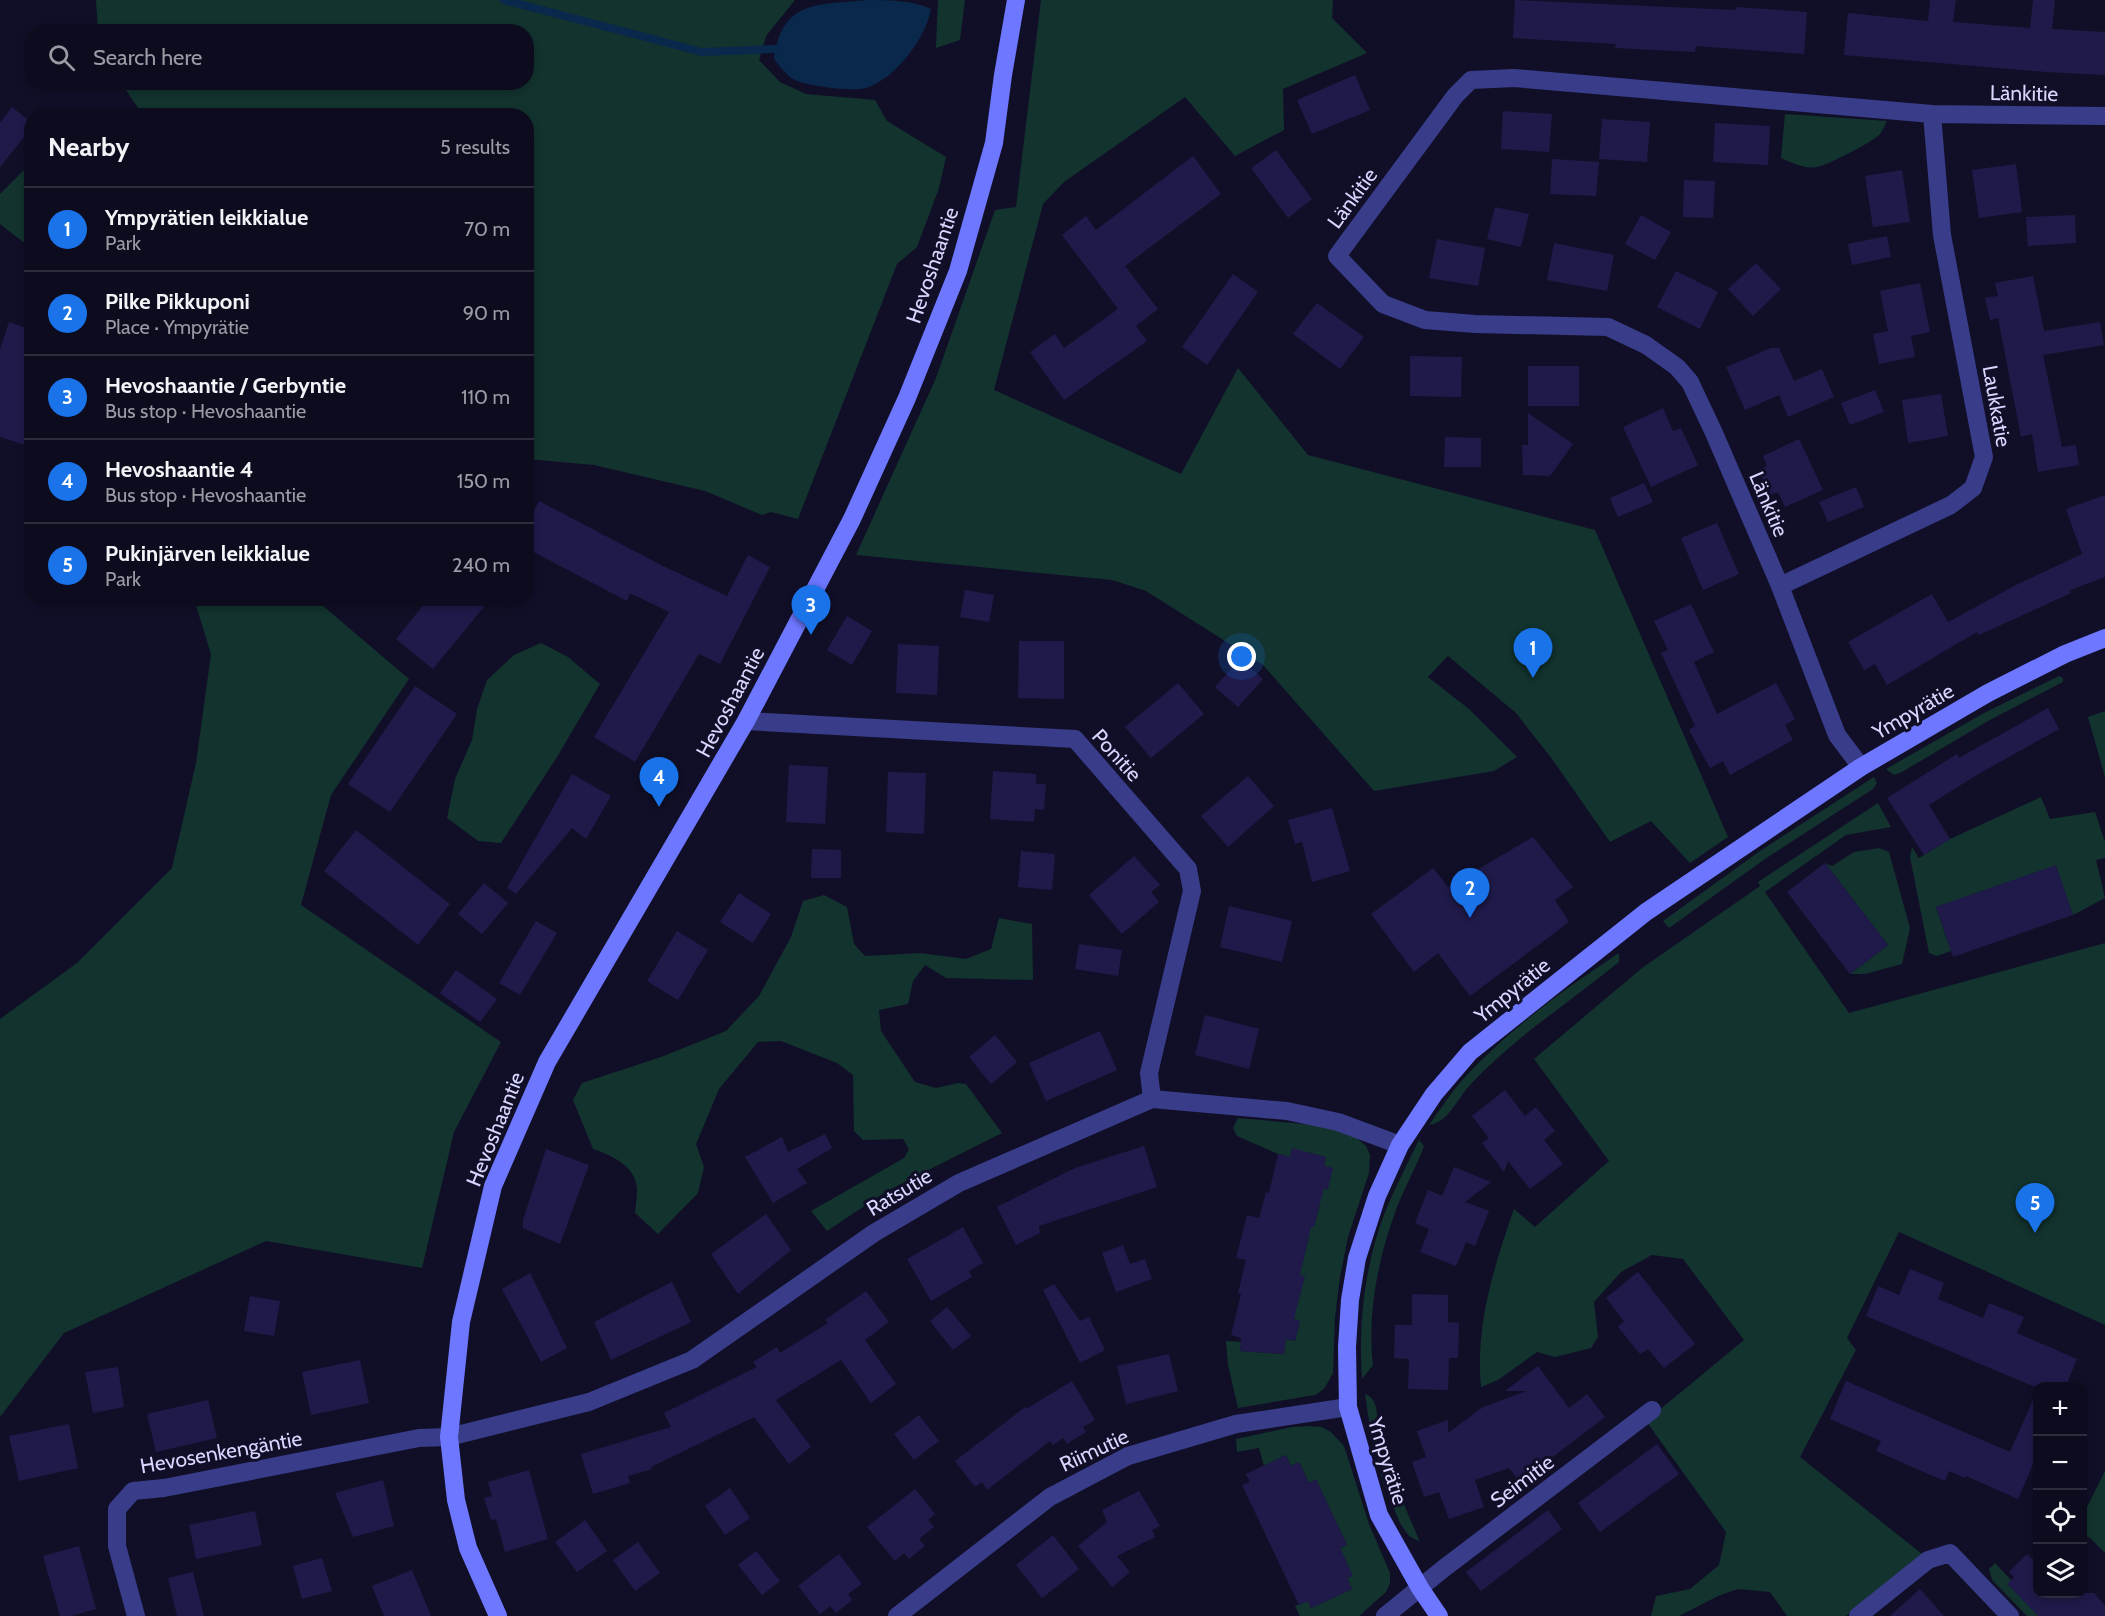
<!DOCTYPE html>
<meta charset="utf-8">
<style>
body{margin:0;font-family:Cabin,sans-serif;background:#1b192b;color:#f1f3f6}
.controls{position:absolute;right:18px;bottom:18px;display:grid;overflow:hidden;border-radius:12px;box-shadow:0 3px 9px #0003}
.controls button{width:54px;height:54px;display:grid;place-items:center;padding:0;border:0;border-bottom:2px solid #2d2b3c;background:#0d0b1e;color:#f1f3f6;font:30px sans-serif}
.you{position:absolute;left:1242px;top:657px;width:21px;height:21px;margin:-15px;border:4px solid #fff;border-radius:50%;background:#1a73e8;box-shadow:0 0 0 9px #1a73e833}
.badge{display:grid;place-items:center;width:39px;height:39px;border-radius:50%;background:#1a73e8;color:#fff;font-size:20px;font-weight:700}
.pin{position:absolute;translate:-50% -50px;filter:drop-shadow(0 2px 3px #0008)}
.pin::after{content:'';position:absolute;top:32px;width:21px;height:18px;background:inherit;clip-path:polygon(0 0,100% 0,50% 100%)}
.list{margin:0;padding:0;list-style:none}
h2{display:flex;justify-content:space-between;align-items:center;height:78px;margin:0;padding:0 24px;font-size:26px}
h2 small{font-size:20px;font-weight:400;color:#9a9ba4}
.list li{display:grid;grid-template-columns:39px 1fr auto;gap:18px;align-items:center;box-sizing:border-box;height:84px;padding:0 24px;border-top:2px solid #2d2b3c}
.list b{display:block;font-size:22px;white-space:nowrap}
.list p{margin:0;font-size:20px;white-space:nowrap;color:#9a9ba4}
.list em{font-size:20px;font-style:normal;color:#9a9ba4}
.icon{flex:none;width:33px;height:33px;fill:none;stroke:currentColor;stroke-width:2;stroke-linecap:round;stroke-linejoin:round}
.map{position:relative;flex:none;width:2105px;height:1616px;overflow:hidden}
.search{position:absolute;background:#0d0b1e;box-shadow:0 3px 9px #0003;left:24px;top:24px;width:510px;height:66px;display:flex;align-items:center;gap:15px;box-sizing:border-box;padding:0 21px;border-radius:24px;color:#9a9ba4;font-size:22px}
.panel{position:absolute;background:#0d0b1e;box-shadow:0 3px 9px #0003;left:24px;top:108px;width:510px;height:498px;border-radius:24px}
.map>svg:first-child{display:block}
.green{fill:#12332e}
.water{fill:#0a284c}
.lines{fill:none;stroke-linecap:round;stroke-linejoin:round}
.stream{stroke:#0a284c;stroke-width:8}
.building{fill:#1f1a4a}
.street{stroke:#383c89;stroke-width:18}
.secondary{stroke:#6d77ff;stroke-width:18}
.labels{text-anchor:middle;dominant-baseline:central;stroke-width:6;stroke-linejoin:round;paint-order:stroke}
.street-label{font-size:21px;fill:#d7d6ff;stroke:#110f28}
</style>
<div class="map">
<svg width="2105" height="1616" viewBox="0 0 2105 1616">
<rect width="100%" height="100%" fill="#110f28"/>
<!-- green -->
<path class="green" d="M96,0H795L766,36L759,60L780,82L806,94L875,100L887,121L946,157L939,188L917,247L897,264L798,519L771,512L762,515L705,491L594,465L527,459L526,116L143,115L121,83L526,82V32L98,31Z
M938,0H965L960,40L936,48Z
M1041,0H1333L1332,18L1367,53L1283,89L1284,130L1235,156L1185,97L1064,182L1043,204L994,390L1181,474L1238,368L1308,455L1595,530L1728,837L1690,863L1651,821L1610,842L1552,759L1516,713L1448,656L1428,677L1469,709L1517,757L1494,771L1374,791L1263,665L1146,591L1112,580L856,555L936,378L995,210L1016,207Z
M1785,114L1887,121C1885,125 1883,130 1880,134C1873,142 1828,165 1817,167C1804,169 1792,163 1781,158Z
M31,163V248L0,224V194Z
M194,599H328L322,605L409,679L331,795L301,905L501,1042L454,1132L422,1268L266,1241L64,1333L0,1417V1019L77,963L172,868L196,763L211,654Z
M541,643L568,657L600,684L557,757L501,843L478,841L447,818L455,779L472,740L477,709L487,680L514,655Z
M2059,676L2063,678V682L1988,721L1902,772L1894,775L1886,769L1984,713Z
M2105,711V777L2088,717Z
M1874,777L1877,783L1873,789L1765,859L1669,928L1663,921L1760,851Z
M2041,797L2050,819L2095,812L2105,842V858L2096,860L2105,898L2073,915L2055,866L1936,907L1951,951L1937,956L1929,953L1910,857L1912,847L1919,858L1950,839Z
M1878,803L1891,827L1846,835L1765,892L1849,1013L2105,943V1325L1899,1232L1847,1338L1856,1350L1800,1457L1922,1554L1846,1616H1787L1770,1592L1738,1589L1718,1596L1679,1616H1651L1656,1596L1690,1589L1719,1565L1726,1532L1646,1421L1744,1340L1683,1259L1652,1255L1621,1272L1594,1302L1598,1337L1591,1348L1555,1357L1537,1352L1498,1380L1481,1387C1475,1326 1494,1266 1514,1209L1535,1227L1609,1161L1534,1059L1642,968L1760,886L1758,882Z
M1879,848L1889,852L1910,928L1902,964L1865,974H1850L1888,945L1825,863L1832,866L1854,852Z
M824,895L847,907L854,944L865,956L920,953L966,959L991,949L999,918L1032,924L1033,980L946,978L925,965L913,981L908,1004L879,1010L881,1031L915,1082L936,1088L958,1083L966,1084L1002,1133L887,1191L827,1231L811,1211L904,1158L909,1149L903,1139L863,1140L854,1131L853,1075L837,1063L781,1041L758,1042L719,1089L696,1144L704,1167L698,1193L658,1234L635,1213C636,1205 637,1197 637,1189C636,1166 611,1155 593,1149L573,1100L582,1083L661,1057L726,1031L759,996L791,937L803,901Z
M1619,953V962C1569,1003 1513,1038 1470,1085C1457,1099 1449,1122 1429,1125C1440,1110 1451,1092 1465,1077C1510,1029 1564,989 1619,953Z
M1238,1118L1315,1125L1352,1134L1366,1146L1370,1155L1369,1173L1348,1237L1340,1277L1335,1317L1333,1373L1324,1389L1315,1395L1238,1408L1228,1365L1226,1341L1241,1342L1240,1351L1283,1354L1286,1339L1295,1341L1300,1321L1287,1317L1292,1273L1301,1269L1309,1236L1303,1225L1314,1227L1319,1207L1317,1186L1328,1189L1324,1166L1326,1157L1292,1149L1290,1157L1278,1154L1237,1136L1233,1128Z
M1419,1140L1424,1146C1416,1168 1404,1188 1396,1210C1378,1258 1367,1314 1373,1365L1362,1379C1358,1322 1365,1261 1387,1207C1397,1184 1408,1162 1419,1140Z
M1365,1394C1377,1399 1376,1409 1378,1421C1385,1464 1403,1502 1420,1542L1409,1536L1400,1523L1383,1482L1370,1428Z
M1308,1426L1322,1427L1331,1432L1344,1446L1369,1524L1390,1573V1583L1386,1592L1359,1616H1300L1295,1606L1308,1601L1311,1608L1352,1589L1347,1578L1352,1576L1340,1548L1347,1545L1316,1480L1309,1483L1299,1462L1291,1466L1286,1455L1264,1466L1259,1448L1237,1452L1236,1439L1292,1427Z
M2105,1471V1553L2090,1538L2083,1535V1515Z
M1995,1563L2011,1580L2038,1616H2027L1992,1580L1989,1569Z"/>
<!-- water -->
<path class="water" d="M867,0C889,0 912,0 931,9C926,38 895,79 866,88C853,92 805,86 793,79C786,75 779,65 774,59C782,0 817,5 867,0Z"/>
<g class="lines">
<!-- stream -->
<path class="stream" d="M504,0L702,52L775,49"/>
</g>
<!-- building -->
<path class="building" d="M1515,0L1736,10V7L1807,12L1804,54L1696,46L1695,52L1615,48L1616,44L1513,38Z
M1930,0H1956L1953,22L2030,28L2033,0H2055L2052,29L2105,32V75L2046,72L1844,55L1848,13L1928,21Z
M1355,75L1370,110L1312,134L1297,100Z
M12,107L32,123V127L0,167V123Z
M1503,111L1552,114L1549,152L1501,149Z
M1602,119L1650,122L1647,162L1599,159Z
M1715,123L1770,126L1768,165L1713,162Z
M1276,150L1312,199L1288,218L1251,168Z
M1193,156L1221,194L1125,266L1158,309L1136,326L1147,341L1064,400L1030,352L1055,334L1064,348L1118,309L1062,235L1086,216L1096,230Z
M1552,159L1599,162L1596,196L1550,194Z
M2016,164L2022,212L1979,218L1972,170Z
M1902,170L1910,222L1873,227L1865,176Z
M1684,180L1715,181L1713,218L1683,217Z
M1495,207L1529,214L1521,247L1487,239Z
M1641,215L1671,232L1655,260L1625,244Z
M2075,215L2076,243L2028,246L2026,217Z
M1887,236L1891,257L1852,265L1848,244Z
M1437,239L1485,248L1478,286L1429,278Z
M1554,243L1614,255L1607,291L1547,280Z
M1756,263L1781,289L1753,316L1728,289Z
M1676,271L1718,292L1700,329L1657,307Z
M1233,274L1258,292L1207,365L1182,347Z
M2033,276L2044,331L2100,322L2104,345L2043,355L2062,447L2076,445L2079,465L2038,472L2032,434L2021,437L1998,318L1990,320L1985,298L1998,296L1995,283Z
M1920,283L1930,332L1911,336L1915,357L1879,364L1873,334L1888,331L1880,291Z
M1317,303L1364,337L1340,369L1293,334Z
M9,322L32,330V447L0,437V349Z
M1771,348H1779L1794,381L1822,369L1834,397L1788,417L1779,395L1745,410L1726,367Z
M1410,356L1462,357L1461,397L1410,396Z
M1528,366H1579V406H1528Z
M1875,390L1884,412L1850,425L1841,403Z
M1941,394L1948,436L1908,443L1902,400Z
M1663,408L1673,431L1681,428L1698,465L1651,487L1623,427Z
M1528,413L1573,444L1550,476L1523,475L1522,445H1528Z
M1445,437L1481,438V467H1444Z
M1799,439L1823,490L1785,507L1778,492L1770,495L1759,470L1767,466L1763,456Z
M1644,483L1653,502L1618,517L1610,498Z
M1856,487L1864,507L1828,522L1819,502Z
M2105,495V577L2070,590L2071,593L1979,635L1977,632L1887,685L1875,664L1864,670L1848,642L1932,594L1948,622L2016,585L2082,554L2066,509Z
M539,501L663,566L727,596L748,555L770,567L720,664L699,654L635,762L594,737L669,612L630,593L627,601L526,548V526Z
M1717,523L1739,574L1703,590L1681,538Z
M965,590L994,595L989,622L960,617Z
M429,598H491L433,669L396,639Z
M1691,604L1714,652L1694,662L1717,714L1776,683L1795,719L1785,725L1793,740L1730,775L1723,761L1710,768L1689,730L1695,726L1661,653L1668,650L1654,621Z
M847,616L872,631L852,665L827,650Z
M1019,641H1064V699L1018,698Z
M898,644L939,646L937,695L896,693Z
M1240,659L1263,679L1238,707L1215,687Z
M1178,683L1204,714L1151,758L1125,727Z
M415,686L457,714L390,812L348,784Z
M2048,708L2059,729L1975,776L1929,805L1950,839L1924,855L1887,798L1957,754L1959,758Z
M789,765L828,767L825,824L786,822Z
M993,771L1036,774V784H1046L1044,810L1035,809L1034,822L990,819Z
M888,772L926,773L924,834L886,832Z
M572,774L611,796L586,839L572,828L516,894L507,888Z
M1248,776L1274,806L1228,847L1201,816Z
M1332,808L1350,871L1312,882L1302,842L1295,844L1288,820Z
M356,830L450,904L418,945L324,871Z
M1533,837L1573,887L1555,900L1569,922L1470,996L1438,953L1414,972L1371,914L1433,868L1448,887Z
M812,849L841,850V878H811Z
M1021,851L1055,854L1052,890L1018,887Z
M1134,856L1160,885L1151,892L1159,902L1122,934L1089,895Z
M1825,863L1888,945L1850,974L1787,892Z
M2056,865L2073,915L1953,957L1936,907Z
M484,883L508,903L482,934L458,914Z
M739,893L771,914L753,943L720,922Z
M1229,906L1292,921L1282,962L1220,947Z
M536,921L557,933L520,995L499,983Z
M677,931L708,950L678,1000L647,981Z
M1079,944L1122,950L1118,976L1075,969Z
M456,970L497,999L480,1022L440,993Z
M1205,1015L1259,1029L1249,1069L1195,1055Z
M1100,1031L1117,1070L1046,1101L1029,1063Z
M995,1035L1017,1062L991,1084L969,1057Z
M1505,1090L1525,1116L1536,1107L1555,1131L1544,1140L1563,1164L1530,1189L1508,1161L1504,1172L1482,1143L1489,1138L1472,1116Z
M825,1134L832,1148L797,1169L807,1183L773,1203L745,1157L782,1137L788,1152Z
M1144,1146L1157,1187L1039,1226L1040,1233L1016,1245L997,1207L1075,1168Z
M1292,1148L1326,1157L1324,1166L1333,1168L1328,1189L1324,1188L1314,1227H1311L1300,1275L1305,1276L1294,1319L1300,1321L1295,1341L1286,1339L1284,1354L1240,1351L1241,1338L1231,1335L1241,1294L1238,1293L1246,1260L1236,1258L1247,1215L1259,1218L1266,1192L1269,1193L1278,1154L1290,1157Z
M546,1149L589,1165L560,1244L523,1228V1220Z
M1454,1167L1491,1182L1465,1202L1489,1211L1475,1246L1466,1242L1456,1266L1420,1252L1429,1229L1415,1223L1428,1190L1442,1196Z
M766,1214L791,1250L738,1294L711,1254Z
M963,1227L983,1263L969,1271L972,1277L931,1301L907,1259Z
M1123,1245L1130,1264L1145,1259L1152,1279L1116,1292L1102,1253Z
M1910,1269L1944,1283L1938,1299L1983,1318L1989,1303L2024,1317L2017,1333L2077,1359L2066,1386H2033L1866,1316L1878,1286L1899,1295Z
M1638,1272L1695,1344L1664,1368L1648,1349L1640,1354L1618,1327L1624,1321L1606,1298Z
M530,1273L567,1348L541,1362L502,1289Z
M672,1282L691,1322L611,1360L594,1322Z
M1054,1284L1080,1321L1089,1317L1105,1350L1080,1363L1043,1290Z
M866,1291L889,1322L865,1340L896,1384L871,1403L841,1360L776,1400L811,1447L789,1464L754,1417L651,1467L652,1469L628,1476L630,1483L593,1494L581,1454L671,1427L664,1413L757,1367L753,1362L777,1347L780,1353L828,1323L825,1320Z
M1412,1294L1448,1295V1322L1459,1323L1458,1358H1449L1448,1390L1408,1389L1409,1359L1394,1358L1395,1325H1412Z
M250,1296L280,1301L274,1336L244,1331Z
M947,1307L971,1336L953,1350L930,1321Z
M1169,1354L1178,1391L1126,1404L1117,1366Z
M360,1360L369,1403L311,1415L302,1372Z
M1538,1366L1569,1408L1587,1394L1605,1417L1520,1482L1509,1468L1475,1480L1484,1507L1449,1519L1439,1492L1424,1497L1412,1462L1426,1457L1417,1431L1448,1420V1433L1483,1407L1527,1391H1505Z
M118,1367L124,1407L93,1413L85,1372Z
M1072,1381L1095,1420L1083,1427L1086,1432L1067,1444L1063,1438L1053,1445L1050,1441L987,1490L982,1482L975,1487L955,1461L1025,1407L1026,1409Z
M1846,1381L2010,1452L2037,1391V1455L2018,1499L1966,1476L1965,1478L1949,1471L1945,1481L1928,1474L1876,1451L1881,1441L1830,1419Z
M208,1400L217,1438L156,1452L147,1414Z
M919,1415L939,1441L914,1460L894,1434Z
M69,1424L78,1468L19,1481L9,1436Z
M1657,1444L1679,1474L1600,1532L1578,1503Z
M1286,1455L1291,1466L1299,1462L1309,1483L1316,1479L1347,1545L1340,1548L1353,1576L1347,1578L1352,1589L1311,1608L1308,1601L1299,1605L1242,1485L1250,1482L1246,1474Z
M529,1470L548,1539L505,1552L496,1519L491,1520L484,1498L492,1496L488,1482Z
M383,1480L394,1526L353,1537L335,1493Z
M730,1488L750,1518L725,1535L705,1506Z
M915,1489L935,1514L928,1520L934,1527L919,1539L925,1546L909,1559L904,1553L895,1561L867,1527Z
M1139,1491L1160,1526L1152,1530L1155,1537L1117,1556L1130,1572L1112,1587L1078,1546L1107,1522L1102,1510Z
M1548,1510L1562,1529L1481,1591L1466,1572Z
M255,1511L262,1545L196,1559L189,1525Z
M585,1520L607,1551L577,1572L555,1542Z
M1053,1535L1079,1569L1042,1598L1016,1565Z
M638,1542L660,1573L635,1591L613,1560Z
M79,1546L96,1609L71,1616H60L43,1556Z
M756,1551L780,1581L762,1595L738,1565Z
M839,1554L862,1584L848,1594L852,1600L836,1613L830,1606L820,1614L798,1586Z
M2027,1554L2032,1559L2037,1554V1593H2094L2105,1606V1616H2038L2007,1584L2014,1577L2009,1572Z
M322,1558L332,1591L302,1599L293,1566Z
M412,1570L431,1616H384L372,1586Z
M193,1572L204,1616H177L168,1578Z
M1920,1589L1944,1616H1890Z"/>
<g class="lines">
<!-- street -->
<path class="street" d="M1780,586L1951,505L1973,488L1984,457L1942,235L1932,114
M746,721L1075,739L1188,869L1192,891L1149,1073L1152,1099
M1861,767L1837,735L1780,586L1714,433L1690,382L1677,367L1646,345L1608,327L1475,324L1425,320L1383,304L1337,256L1455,96L1471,80L1514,78L1932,114L2105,116
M136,1616L117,1546V1509L133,1491L164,1488L419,1438L449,1437L589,1402L692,1360L874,1233L959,1183L1152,1099L1287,1111L1338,1122L1400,1145
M897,1616L1050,1497L1128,1456L1236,1424L1348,1407
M1385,1616L1443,1569L1652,1410
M1858,1616L1928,1560L1950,1553L2010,1616"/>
<!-- secondary -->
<path class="secondary" d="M498,1616L468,1548L456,1500L449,1437L461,1322L493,1186L547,1062L746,721L852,519L907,398L958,271L994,143L1003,75L1016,0
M1439,1616L1420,1588L1379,1515L1348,1407L1347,1347L1350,1300L1357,1258L1377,1196L1400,1145L1434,1094L1470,1052L1646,912L1861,767L1988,693L2065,654L2105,638"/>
</g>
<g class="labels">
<!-- street labels -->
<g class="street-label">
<text transform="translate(2024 93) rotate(1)">Länkitie</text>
<text transform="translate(1352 198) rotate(-54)">Länkitie</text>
<text transform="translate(932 265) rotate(-71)">Hevoshaantie</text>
<text transform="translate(1997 406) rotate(80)">Laukkatie</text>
<text transform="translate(1769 504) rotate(67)">Länkitie</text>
<text transform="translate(730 702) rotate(-62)">Hevoshaantie</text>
<text transform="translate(1913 711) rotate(-30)">Ympyrätie</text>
<text transform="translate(1117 755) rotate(48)">Ponitie</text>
<text transform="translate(1512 990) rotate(-39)">Ympyrätie</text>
<text transform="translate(495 1129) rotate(-68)">Hevoshaantie</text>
<text transform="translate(899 1192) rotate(-31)">Ratsutie</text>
<text transform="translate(1094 1450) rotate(-25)">Riimutie</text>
<text transform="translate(221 1452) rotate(-10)">Hevosenkengäntie</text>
<text transform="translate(1388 1461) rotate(73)">Ympyrätie</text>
<text transform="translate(1522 1481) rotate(-37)">Seimitie</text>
</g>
</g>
</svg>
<div class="controls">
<button>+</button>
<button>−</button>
<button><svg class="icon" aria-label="locate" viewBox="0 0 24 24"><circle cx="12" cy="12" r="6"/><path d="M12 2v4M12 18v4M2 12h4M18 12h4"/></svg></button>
<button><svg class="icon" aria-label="layers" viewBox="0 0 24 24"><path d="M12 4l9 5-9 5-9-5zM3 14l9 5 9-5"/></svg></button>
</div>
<div class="you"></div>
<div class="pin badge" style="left:1533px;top:678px">1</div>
<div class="pin badge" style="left:1470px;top:918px">2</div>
<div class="pin badge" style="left:811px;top:635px">3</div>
<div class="pin badge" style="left:659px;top:807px">4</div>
<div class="pin badge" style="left:2035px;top:1233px">5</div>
<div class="search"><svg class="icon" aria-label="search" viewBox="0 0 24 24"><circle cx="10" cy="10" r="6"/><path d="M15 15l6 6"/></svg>Search here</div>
<section class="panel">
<h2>Nearby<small>5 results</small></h2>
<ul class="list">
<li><span class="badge">1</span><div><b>Ympyrätien leikkialue</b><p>Park</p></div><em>70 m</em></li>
<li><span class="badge">2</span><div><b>Pilke Pikkuponi</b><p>Place · Ympyrätie</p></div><em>90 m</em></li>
<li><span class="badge">3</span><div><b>Hevoshaantie / Gerbyntie</b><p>Bus stop · Hevoshaantie</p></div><em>110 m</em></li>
<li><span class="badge">4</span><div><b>Hevoshaantie 4</b><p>Bus stop · Hevoshaantie</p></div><em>150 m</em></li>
<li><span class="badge">5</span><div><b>Pukinjärven leikkialue</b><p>Park</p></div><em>240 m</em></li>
</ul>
</section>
</div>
